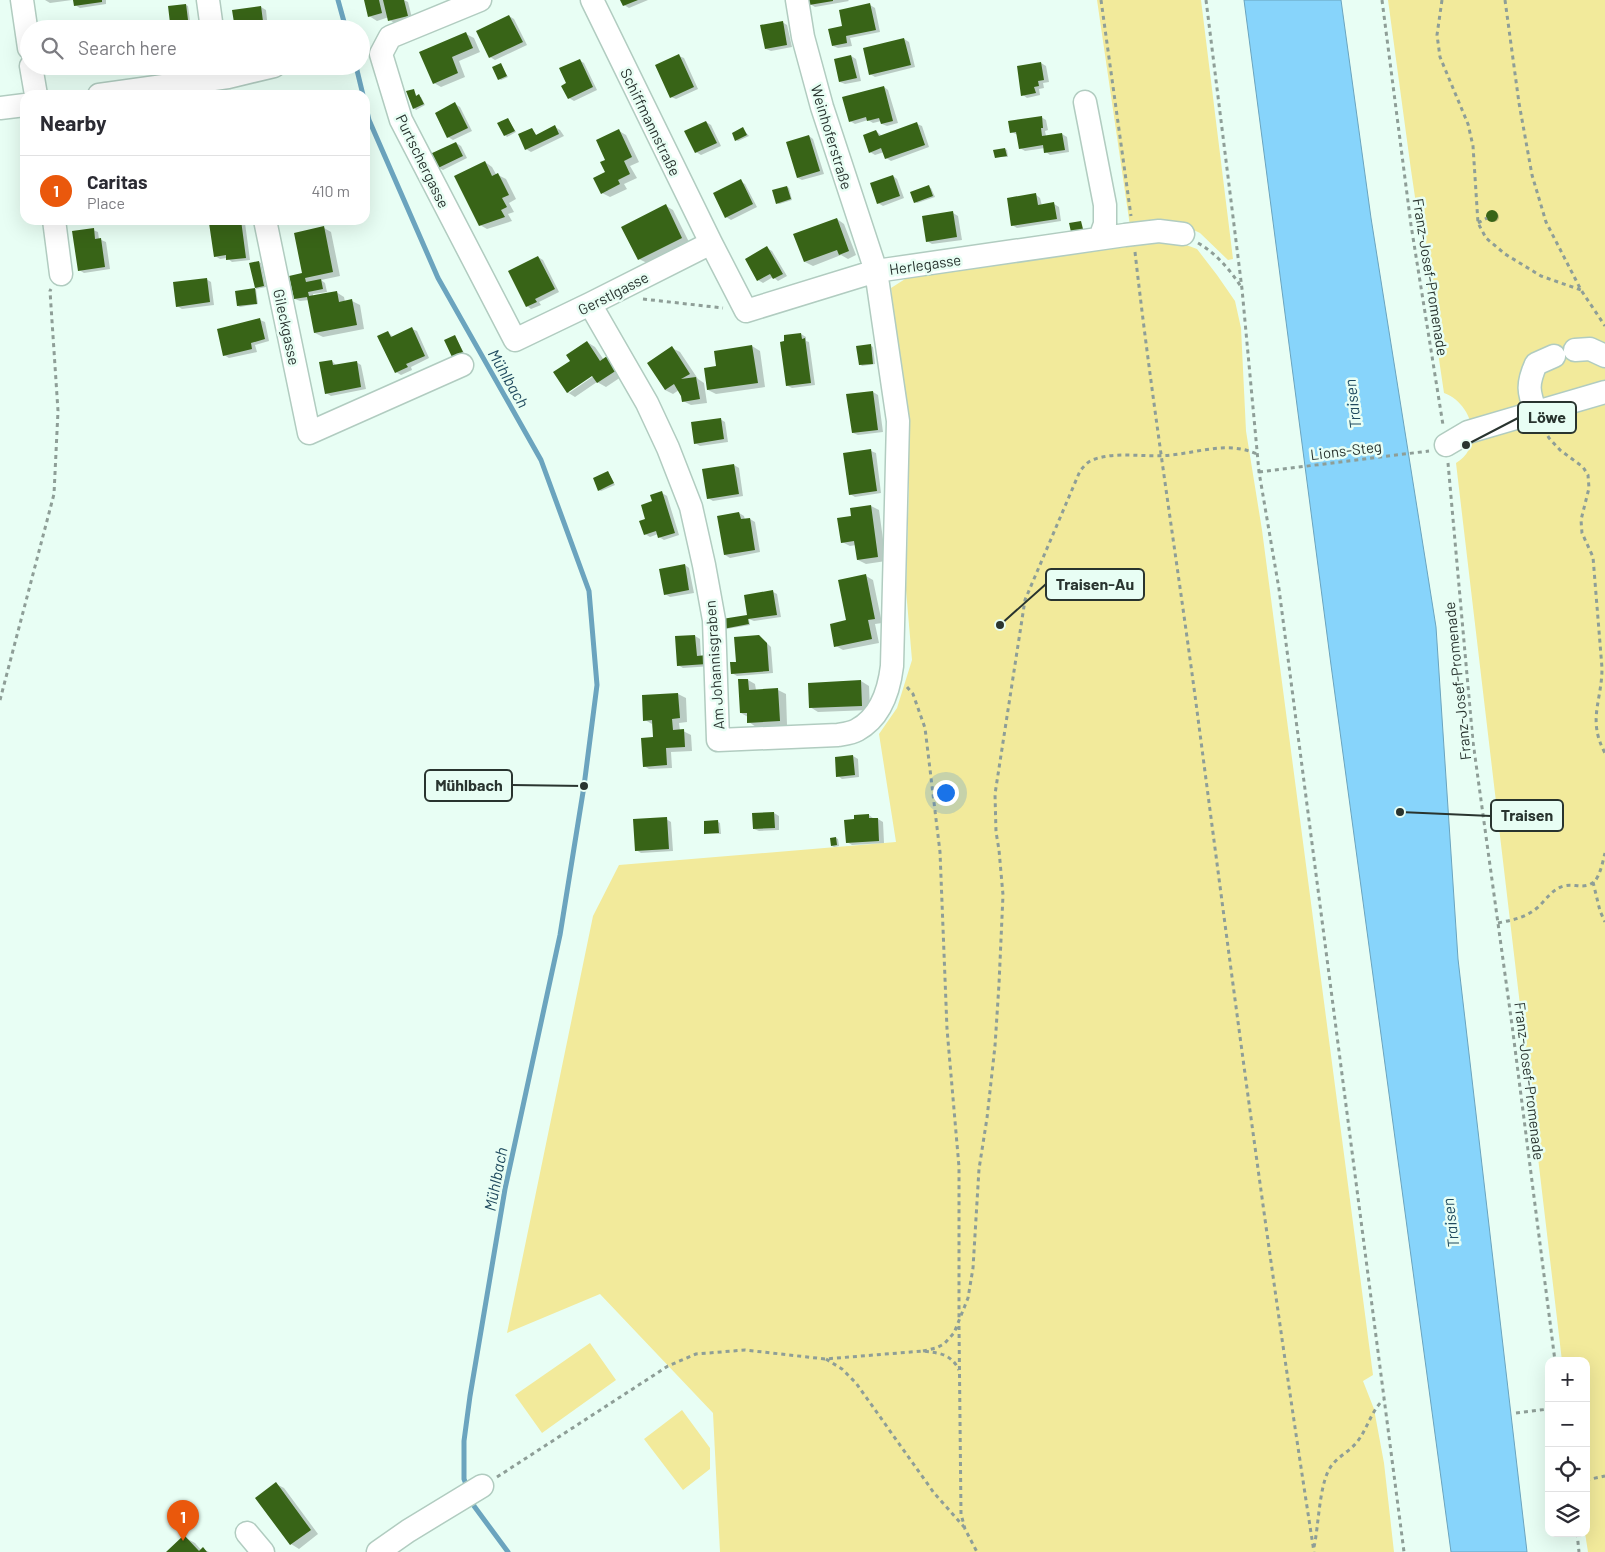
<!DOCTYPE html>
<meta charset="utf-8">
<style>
body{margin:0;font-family:Barlow,sans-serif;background:#f2f2f3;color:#2b2b33}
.controls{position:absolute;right:15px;bottom:15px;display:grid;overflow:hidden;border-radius:10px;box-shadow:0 5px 20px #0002}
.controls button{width:45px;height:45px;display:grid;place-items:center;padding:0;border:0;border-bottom:1px solid #e1e1e2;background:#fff;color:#2b2b33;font:25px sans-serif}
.you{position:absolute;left:945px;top:792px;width:18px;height:18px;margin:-12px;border:4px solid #fff;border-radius:50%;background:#1a73e8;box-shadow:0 0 0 8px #1a73e833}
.badge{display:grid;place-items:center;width:32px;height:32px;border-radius:50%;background:#ea580c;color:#fff;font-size:16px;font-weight:700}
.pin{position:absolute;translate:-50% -41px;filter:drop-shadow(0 1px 2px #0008)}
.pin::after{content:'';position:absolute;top:26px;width:18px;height:15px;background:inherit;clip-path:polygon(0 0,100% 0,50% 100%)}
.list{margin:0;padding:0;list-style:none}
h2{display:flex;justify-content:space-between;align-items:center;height:65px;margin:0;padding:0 20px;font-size:21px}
h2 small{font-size:16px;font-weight:400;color:#7c7c81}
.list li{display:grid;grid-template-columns:32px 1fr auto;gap:15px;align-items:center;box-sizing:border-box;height:70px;padding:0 20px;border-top:1px solid #e1e1e2}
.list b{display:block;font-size:19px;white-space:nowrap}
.list p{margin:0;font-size:16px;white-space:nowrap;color:#7c7c81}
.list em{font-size:16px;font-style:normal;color:#7c7c81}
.icon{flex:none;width:28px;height:28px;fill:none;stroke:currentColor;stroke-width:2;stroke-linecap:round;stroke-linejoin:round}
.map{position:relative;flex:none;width:1605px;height:1552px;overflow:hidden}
.search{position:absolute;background:#fff;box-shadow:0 5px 20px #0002;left:20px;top:20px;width:350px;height:55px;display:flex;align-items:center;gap:12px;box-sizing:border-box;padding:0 18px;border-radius:28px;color:#7c7c81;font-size:19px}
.panel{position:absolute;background:#fff;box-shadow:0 5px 20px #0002;left:20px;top:90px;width:350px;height:135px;border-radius:15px}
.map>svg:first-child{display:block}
.green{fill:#f2ea9b}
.water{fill:#87d4fb;stroke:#6ba4be}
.shadow{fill:#0003;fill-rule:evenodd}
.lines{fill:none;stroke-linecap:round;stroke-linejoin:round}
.stream{stroke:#6ba4be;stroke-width:5}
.building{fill:#386417}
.minor-casing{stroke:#b1ccc0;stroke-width:25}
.path{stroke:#8e9e97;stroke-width:3;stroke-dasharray:4 4;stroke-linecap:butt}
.minor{stroke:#fff;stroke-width:22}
.labels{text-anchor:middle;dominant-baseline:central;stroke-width:5;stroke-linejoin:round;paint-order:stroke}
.street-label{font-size:15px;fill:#29342f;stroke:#e8fef4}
.water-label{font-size:16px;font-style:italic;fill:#1f4a5e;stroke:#e8fef4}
.leader{fill:none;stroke:#29342f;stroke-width:2}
.callout-dot{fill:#29342f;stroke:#e8fef4;stroke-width:2}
.callout{fill:#e8fef4;stroke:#29342f;stroke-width:2}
.callout-label{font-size:16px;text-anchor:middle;font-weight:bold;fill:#29342f}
</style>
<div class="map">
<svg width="1605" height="1552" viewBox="0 0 1605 1552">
<rect width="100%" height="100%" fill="#e8fef4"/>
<!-- green -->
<path class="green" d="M1097,0H1201L1233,259L1228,260L1200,233L1183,225L1130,226Z
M1388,0H1605V1552H1588L1585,1533L1586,1361H1562L1456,463C1485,446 1472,403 1444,393L1411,170Z
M1170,239L1197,249L1217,275L1235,301L1241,328L1246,431L1262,530L1373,1375L1363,1381L1374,1409L1384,1463L1394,1552H720L713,1413L600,1294L507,1333L593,916L619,865L896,842L879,734L897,708L912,660L906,590L909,484L902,390L891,288L913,274Z
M590,1343L616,1380L542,1433L515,1395Z
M682,1410L710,1448V1469L683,1490L644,1439Z"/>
<!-- water -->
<path class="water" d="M1244,0H1341L1371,218L1436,627L1458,959L1527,1552H1451L1331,665Z"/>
<!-- shadow -->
<path class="shadow" d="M45,0H72L50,3Z
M74,0H106V4L80,8L75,5Z
M365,0H404L408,2L412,18L394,23L390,20L389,17L377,21L369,16Z
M622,0H648L629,8L624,5Z
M809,0H848L849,1L815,7L810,4Z
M186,5L188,6L190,21L173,23L171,22Z
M870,5L875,8L880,32L850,38L852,46L838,48L833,46L844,27Z
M261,7L266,10L268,29H236Z
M509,16L514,19L527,45L495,60L490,57L478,31Z
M782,22L787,25L792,47L771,51L766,49Z
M290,27L293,29H277Z
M466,34L474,38L480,52L459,61L465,77L441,87L434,83Z
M904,39L909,42L915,67L875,77L870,74Z
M679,56L684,58L698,89L676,99L671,97Z
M851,56L856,59L861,81L845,84L840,82Z
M579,60L584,63L597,90L574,101L569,98L567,84Z
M1041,63L1046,66L1049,82L1043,83L1044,88L1039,89L1040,95L1027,98L1023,95Z
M501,65L508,77L501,80L499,79Z
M146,66L121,71L116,68L104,70L99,66Z
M884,87L888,90L898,123L887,126L882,124L881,121L873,123L868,120L855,124L850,121Z
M414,91L417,97H421L425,105L416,110L414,108Z
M292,93L296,95H281Z
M455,104L460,107L472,131L453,140L448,137Z
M1041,117L1046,120L1048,130L1045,131L1046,136L1062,134L1067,137L1069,152L1050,155L1046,152L1045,148L1025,151L1020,148L1018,135L1011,132Z
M508,119L516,132L507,137L505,135Z
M706,122L711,125L721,146L701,155L696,152Z
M917,124L922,126L929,147L891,161L886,158L884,152L875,155L870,152L876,131L882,136Z
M555,127L560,130L564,136L531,152L526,149L532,129L537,136Z
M743,129L749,136L738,141L736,140Z
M619,131L626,135L639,162L630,166L637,178L624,184L627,189L610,197L602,193L606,172L607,160Z
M809,136L813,139L824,174L802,180L798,178Z
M456,143L461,146L467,158L443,170L439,168Z
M1005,149L1007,150L1008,157H996Z
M485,162L492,167L497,176L498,175L506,179L516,199L509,203L514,212L508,214L512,221L487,229L480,225Z
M893,176L897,179L904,198L883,206L878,203Z
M740,181L745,184L757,207L731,220L726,217Z
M787,187L789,188L792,200L779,204L777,203Z
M929,187L931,188L935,197L917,203L915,202Z
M1036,195L1040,198L1042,206L1054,204L1059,207L1061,221L1017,228L1012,225Z
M666,206L673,210L689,242L647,263L639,259Z
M1489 217a5 5 0 1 1 10 0a5 5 0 1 1-10 0Z
M953,213L958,216L962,240L932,244L927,241Z
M837,219L844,224L856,255L848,259L841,255L813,266L805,262Z
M240,220L245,223L250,260L232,262L227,258L220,259L215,256Z
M324,228L331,232L340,276L321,280L325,283L327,292L313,294V297L336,292L344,297L345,302L352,301L360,305L364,329L323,337L315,333L309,300L300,301L295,299L304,274Z
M93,230L98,232L99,239L106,242L110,269L84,273L79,270Z
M767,248L772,251L787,276L778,281L773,277L763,283L758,280Z
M538,257L543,260L559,292L539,302L541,305L531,309L527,306Z
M259,262L261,263L266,287L256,289L258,304L240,307L238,306L237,292L256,289L251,264Z
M206,279L211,282L214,305L182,309L177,306Z
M260,320L265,322L269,341L255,345L257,352L229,358L224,355Z
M412,329L417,331L429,358L411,367L412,370L401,375L396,372L388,332L393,337Z
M801,334L806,337V341L809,342L815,385L792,388L788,386Z
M455,336L464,353L455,357L453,356Z
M587,342L595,347L604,360L624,375L606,387L597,382L575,397L567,392L572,361ZM597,371L598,373L569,393V390Z
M752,346L760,351L765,387L716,394L708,390Z
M871,346L873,347L875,364L862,366L860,364Z
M672,348L680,352L698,379L704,383L707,403L691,405L683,401L679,390L673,394L665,390Z
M332,361L337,366L356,362L361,365L366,389L331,396L326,393Z
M873,392L878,395L883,432L858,435L853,433Z
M720,419L725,422L728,442L700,446L695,443Z
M871,451L876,453L881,493L855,497L850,494Z
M734,465L739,468L743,496L713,501L708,498Z
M608,472L615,485L601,491L599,490Z
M662,493L667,496L679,535L664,540L659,537L658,534L650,537L645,534L647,520L654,502Z
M871,506L879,510L886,561L866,564L858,560L856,545L850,546L842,542L852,517Z
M739,513L744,516L745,520L750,519L755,522L760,552L730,558L725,555Z
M685,565L689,568L694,593L670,597L665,594Z
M866,576L873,580L882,623L875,624L879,643L843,650L836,646L848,621Z
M773,592L777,594L781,617L754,621L749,619L750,625L726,629L724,628L748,616Z
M695,636L700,639L701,657L712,666L683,668L678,665Z
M759,636L771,647L773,673L737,676L732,673L737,663Z
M748,680L755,684L756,690H778L786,694L787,725L756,727L749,722L748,717L741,713Z
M861,681L869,686L870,710L818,712L810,707Z
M678,694L686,698L687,722L679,723L680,731H683L691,735L692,751L671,752L672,768L649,769L644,766L655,738L652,724L645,720L643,696Z
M853,756L858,759L859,777L842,779L838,776Z
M774,813L779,816V830L759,831L754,829Z
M869,815L874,819H878L883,822L884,843L852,845L847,842L856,820Z
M666,819L671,822L673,851L641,853L636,850Z
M718,822L720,823L721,834L706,833Z
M836,838L838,839L839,846L834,847L832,846Z
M276,1484L284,1488L318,1534L299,1549L291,1544Z
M184,1537L195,1543L201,1550L203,1549L209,1552H167Z"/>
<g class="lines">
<!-- stream -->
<path class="stream" d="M338,0L346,29
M356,66L363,95
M365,103L369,120L438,278L541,460L589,591L597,685L584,786L560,935L505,1189L470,1396L464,1441V1479L468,1489
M472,1499L474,1506L508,1552"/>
</g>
<!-- building -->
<path class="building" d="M73,0H102V2L74,6Z
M364,0H379L382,13L368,17Z
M383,0H404L408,16L388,21Z
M620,0H638L623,6Z
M808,0H833V1L809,5Z
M870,3L876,30L846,36L847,43L832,46L828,29L842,26L839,10Z
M186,4L188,20L170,23L168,6Z
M261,6L264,29H235L232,10Z
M509,15L523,42L489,58L476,31Z
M783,21L787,45L765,49L760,25Z
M466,32L473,48L452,57L458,73L433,84L419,52Z
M904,38L911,65L869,75L863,48Z
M679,54L694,87L670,98L655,65Z
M851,55L857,78L839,82L834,59Z
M580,59L593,87L568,99L561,86L566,83L559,68Z
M1041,62L1044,80L1038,81L1039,86L1034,87L1036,93L1021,96L1017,66Z
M501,63L507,76L498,80L492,67Z
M884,86L893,121L881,124L879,118L867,121L866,117L849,122L842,97Z
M414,89L416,96L419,94L424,104L413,109L406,91Z
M455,102L468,128L447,138L435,113Z
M1042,116L1043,128H1041L1042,136L1062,133L1065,150L1044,153L1043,145L1019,149L1016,132L1010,133L1008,121Z
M508,118L515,131L504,136L497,123Z
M706,121L717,143L695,153L684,131Z
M917,122L925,145L885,159L881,148L869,153L863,135L876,130L879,136Z
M555,125L559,134L525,150L518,134L532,128L536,135Z
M743,127L747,135L735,141L732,133Z
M619,129L632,157L624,161L630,174L618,180L620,184L601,194L593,178L605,172L600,162L605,160L596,140Z
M809,135L820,171L797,178L786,142Z
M456,142L463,156L438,168L430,154Z
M1005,148L1007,156L995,158L993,150Z
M485,161L492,176L498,173L509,195L502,198L507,207L501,210L505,217L479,226L454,176Z
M893,175L900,196L877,204L870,183Z
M741,179L753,204L725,218L713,193Z
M929,185L933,196L914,203L910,192Z
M787,186L791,199L776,204L772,190Z
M1036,193L1038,205L1054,202L1057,219L1011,226L1007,198Z
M666,204L682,238L638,260L621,227Z
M1486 216a6 6 0 1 1 12 0a6 6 0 1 1-12 0Z
M953,211L957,237L926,242L922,216Z
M837,218L849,251L839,255L837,250L804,262L793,234Z
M231,220H241L246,258L226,260V255L214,257L209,223Z
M1081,221L1083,229L1071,232L1069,223Z
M324,226L333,272L305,278L306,282L321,279L323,289L308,292L309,296L337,291L339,302L352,299L357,325L314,333L307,297L294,299L289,276L302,273L294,233Z
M94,228L95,239L101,238L105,267L78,271L72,231Z
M767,246L783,274L773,279L770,274L757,281L745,259Z
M538,256L555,289L535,299L537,302L526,307L508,271Z
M259,261L264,286L255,288L249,263Z
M207,278L210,302L176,307L173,282Z
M255,288L257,304L237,306L235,291Z
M260,318L265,339L251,343L252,349L223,356L217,329Z
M412,327L425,356L406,364L408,367L395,373L377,336L388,331L391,337Z
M801,333L802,339L805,338L811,383L786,386L780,342L784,341V335Z
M455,335L463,352L452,357L444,340Z
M587,341L600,361L607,356L617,370L597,383L592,376L567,393L553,372L570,361L566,355Z
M871,344L873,364L859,365L856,346Z
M752,345L758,383L707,390L704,368L716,366L714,351Z
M672,346L690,374L681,379L696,377L700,399L682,402L681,396L674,384L665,390L647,363Z
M332,360L333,365L357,361L361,387L325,394L319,362Z
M873,391L878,430L852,433L846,394Z
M721,418L724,439L694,444L691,422Z
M871,449L877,491L849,495L843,453Z
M734,464L739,494L707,499L702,469Z
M608,471L614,483L598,491L593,478Z
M662,491L675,533L658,538L656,531L644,535L639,521L645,519L641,505L652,501L650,495Z
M871,505L878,557L857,560L854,541L841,543L837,518L851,516L850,508Z
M739,512L741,519L750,518L755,550L724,555L717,516Z
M685,564L689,590L664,595L659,569Z
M866,574L875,619L868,620L872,639L834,647L830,624L846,620L838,580Z
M773,590L777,615L748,619L749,624L723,629L722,619L747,615L744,595Z
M695,635L697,656L707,655V664L677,666L675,636Z
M759,635L767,643L769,671L731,674L730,662H736L734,637Z
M738,679H748L749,690L778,688L780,721L747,723V713H740Z
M861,680L862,706L809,708L808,683Z
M678,693L680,718L672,719L673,730L684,729L685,747L666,748L667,765L643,767L641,738L653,737L652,720L643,721L642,695Z
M853,755L855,775L836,777L835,757Z
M774,812L775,828L753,829L752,813Z
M869,814V818H878L879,841L846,843L844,820L854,819V815Z
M667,817L669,849L635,851L633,819Z
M718,820L719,833L704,834V821Z
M836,837L837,845L831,846L830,838Z
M276,1482L311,1530L290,1545L255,1498Z
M184,1535L199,1551L203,1547L207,1552H166Z"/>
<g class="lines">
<!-- minor casing -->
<g class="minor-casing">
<path id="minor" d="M22,0L29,48
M208,0L212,29
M480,0L390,37L381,54L401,120L515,340L590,304L711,243
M592,0L711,243L746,311L876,271L1125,235L1159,231L1183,234
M31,66L36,95
M99,95L228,77L274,66
M1085,102L1105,205V224L1100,238
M0,108L25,105
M54,220L61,274
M265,220L309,433L462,365
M590,304L647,403L668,448L691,507L704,565L714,620L718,740L838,735C844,734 852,733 857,730C881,717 889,691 892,666L898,421L876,271L822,107L803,37L797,0
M1575,350L1590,349L1605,356
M1536,412C1528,392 1527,384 1536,364L1554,356
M1446,445L1468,432L1605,392
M247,1533L263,1552
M378,1552L408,1531L482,1486"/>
</g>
<!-- path -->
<path class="path" d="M1101,0L1131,216
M1206,0L1242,289L1259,472L1279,589L1404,1552
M1382,0L1411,225L1443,425
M1442,0L1437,35L1440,57L1468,124L1473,146L1478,223L1486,238L1505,254L1541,276L1581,290
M1505,0L1519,103L1532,175L1546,222L1581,290L1605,326
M325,66L331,69L341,66
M1478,223L1487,218
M1198,243C1217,254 1230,270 1242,288
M1135,252C1152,403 1176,553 1196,703C1233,986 1270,1270 1314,1552
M643,299L723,308
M1544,429L1549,438L1560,450L1583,467L1588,475L1589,488L1581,520L1582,533L1593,557L1602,668C1602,701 1587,720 1605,753
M1448,463L1473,742L1512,1025L1555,1361
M1259,472L1429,451
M907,687L913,694L925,728L940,852L947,1029L959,1167V1320
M0,700L54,494L58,411L50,291L51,289
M1593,882L1600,911L1605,922
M1498,923C1512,920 1525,918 1537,908C1546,900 1552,889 1564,886C1574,883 1583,890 1594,882C1600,876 1603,861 1605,853
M959,1326L961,1514L965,1529L977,1552
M923,1351L936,1348L944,1344L954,1333L968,1298L973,1268L979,1169L987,1118L995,1046L999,984L1003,895L999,850L996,832L995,794L1025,600L1080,471C1084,466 1088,461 1095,459C1119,451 1146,458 1171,455C1201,452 1228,441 1257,454
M826,1359L842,1369L856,1383L934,1493L964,1527
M1516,1413L1549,1409
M497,1477L668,1366L696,1354L745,1350L825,1359L923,1351C940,1353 951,1354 959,1370
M1586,1480L1605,1476
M1577,1533L1579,1552
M1314,1547C1319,1525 1319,1481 1332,1465C1339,1456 1350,1451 1357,1442C1368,1428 1370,1413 1383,1400"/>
<!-- minor -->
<use href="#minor" class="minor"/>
</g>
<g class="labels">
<!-- street labels -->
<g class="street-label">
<text transform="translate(651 122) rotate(64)">Schiffmannstraße</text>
<text transform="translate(832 137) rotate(73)">Weinhoferstraße</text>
<text transform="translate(423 161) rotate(64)">Purtschergasse</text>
<text transform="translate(925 264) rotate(-8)">Herlegasse</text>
<text transform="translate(1431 277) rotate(81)">Franz-Josef-Promenade</text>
<text transform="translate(613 293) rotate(-27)">Gerstlgasse</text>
<text transform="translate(287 327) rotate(78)">Gileckgasse</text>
<text transform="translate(1346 450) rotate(-7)">Lions-Steg</text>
<text transform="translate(714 665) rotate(-94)">Am Johannisgraben</text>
<text transform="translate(1457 681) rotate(-96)">Franz-Josef-Promenade</text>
<text transform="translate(1530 1081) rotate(83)">Franz-Josef-Promenade</text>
</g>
<!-- water labels -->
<g class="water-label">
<text transform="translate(509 378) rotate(60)">Mühlbach</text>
<text transform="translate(1352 404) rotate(-97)">Traisen</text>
<text transform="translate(495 1179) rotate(-79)">Mühlbach</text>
<text transform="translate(1450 1223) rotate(-97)">Traisen</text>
</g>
</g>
<!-- callouts -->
<path class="leader" d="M1466 445L1518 418M1000 625L1046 584M584 786L512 785M1400 812L1491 816"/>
<g class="callout-dot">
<circle cx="1466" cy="445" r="5"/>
<circle cx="1000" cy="625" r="5"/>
<circle cx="584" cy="786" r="5"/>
<circle cx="1400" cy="812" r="5"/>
</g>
<g class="callout">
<rect x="1518" y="402" width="58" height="31" rx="5"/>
<rect x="1046" y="569" width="98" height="31" rx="5"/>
<rect x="425" y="770" width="87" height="31" rx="5"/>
<rect x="1491" y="800" width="72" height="31" rx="5"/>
</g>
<g class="callout-label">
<text x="1547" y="423">Löwe</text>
<text x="1095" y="590">Traisen-Au</text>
<text x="469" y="791">Mühlbach</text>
<text x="1527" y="821">Traisen</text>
</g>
</svg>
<div class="controls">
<button>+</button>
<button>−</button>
<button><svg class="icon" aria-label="locate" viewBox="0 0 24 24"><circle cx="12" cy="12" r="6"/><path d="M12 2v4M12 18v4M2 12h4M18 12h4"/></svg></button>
<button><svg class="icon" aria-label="layers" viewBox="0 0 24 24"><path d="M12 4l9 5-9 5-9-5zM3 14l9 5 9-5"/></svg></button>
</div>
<div class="you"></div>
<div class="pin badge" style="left:183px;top:1541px">1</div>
<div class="search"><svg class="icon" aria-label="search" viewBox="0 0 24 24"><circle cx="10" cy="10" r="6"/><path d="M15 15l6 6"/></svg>Search here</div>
<section class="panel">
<h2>Nearby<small></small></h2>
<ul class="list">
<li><span class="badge">1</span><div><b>Caritas</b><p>Place</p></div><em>410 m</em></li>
</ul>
</section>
</div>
